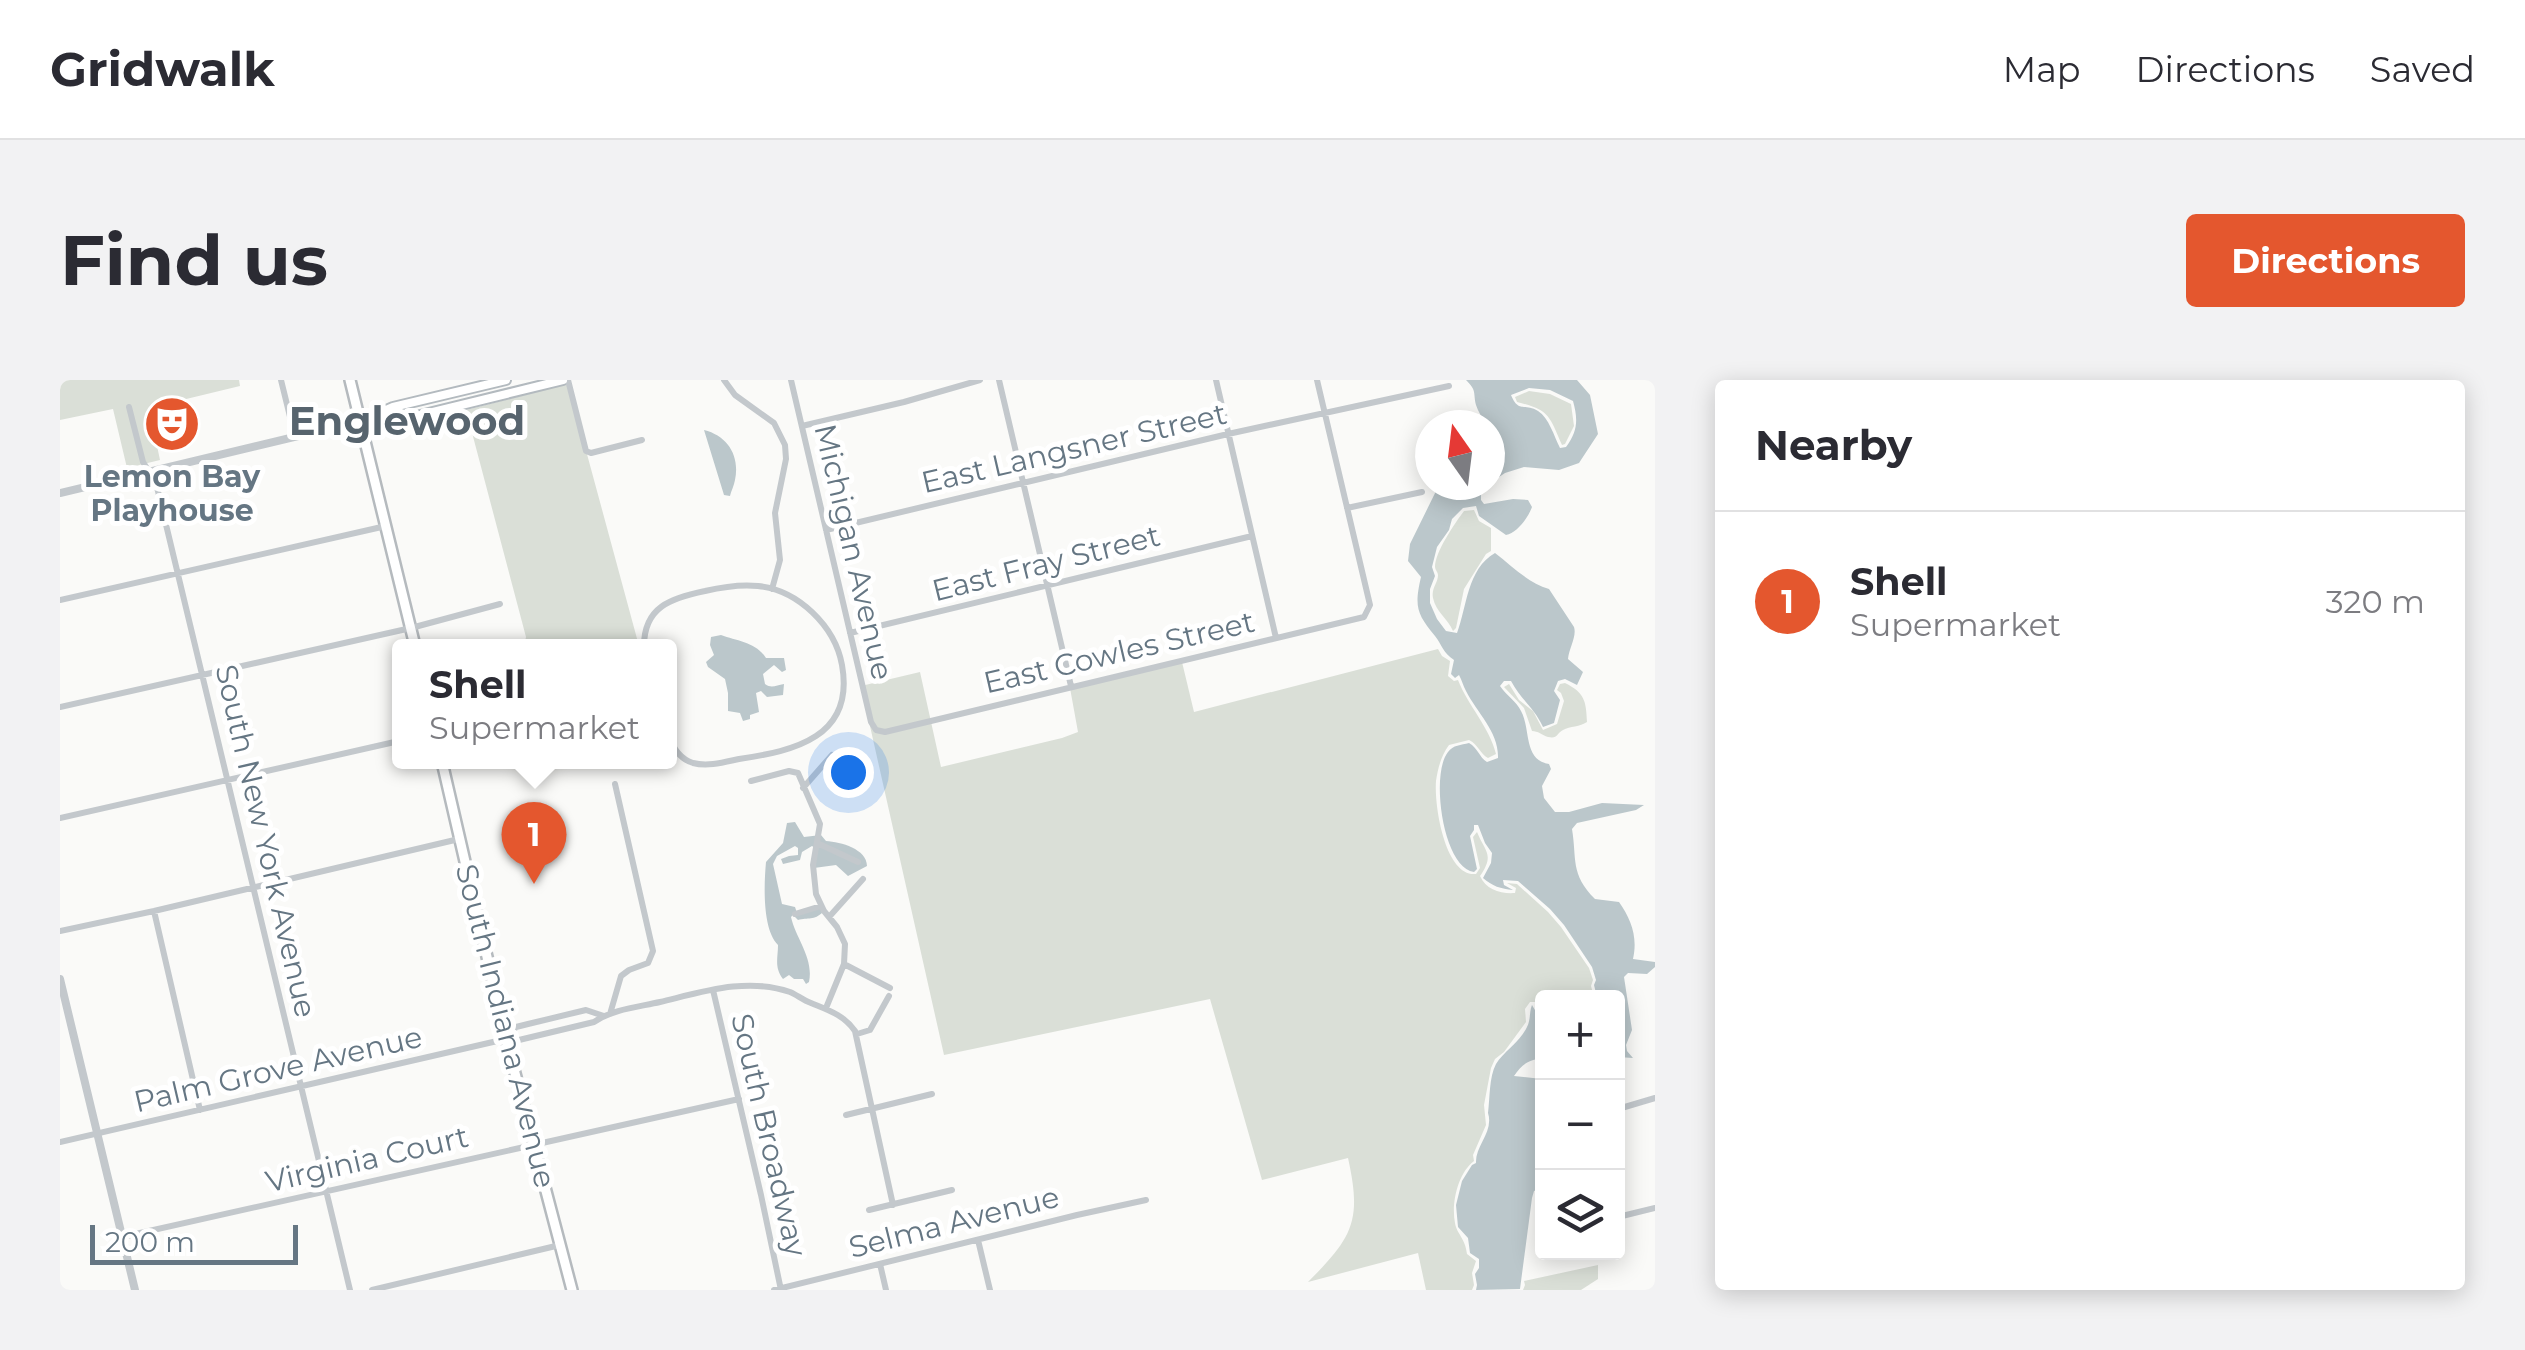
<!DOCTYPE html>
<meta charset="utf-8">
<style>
body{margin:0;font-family:Montserrat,sans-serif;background:#f2f2f3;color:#2b2b33}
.controls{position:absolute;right:30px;bottom:30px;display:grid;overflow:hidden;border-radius:10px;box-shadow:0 5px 25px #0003}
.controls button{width:90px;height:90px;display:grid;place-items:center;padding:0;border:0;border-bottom:2px solid #e1e1e2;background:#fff;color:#2b2b33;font:50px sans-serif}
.compass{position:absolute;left:1355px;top:30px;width:90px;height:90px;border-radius:50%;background:#fff;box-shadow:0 5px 25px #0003;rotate:346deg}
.scale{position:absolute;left:30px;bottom:25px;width:208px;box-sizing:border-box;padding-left:10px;border:5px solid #657683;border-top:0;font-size:28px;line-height:35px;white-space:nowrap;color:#657683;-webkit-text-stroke:8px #fff;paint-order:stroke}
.you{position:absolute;left:788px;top:392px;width:35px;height:35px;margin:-25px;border:8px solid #fff;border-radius:50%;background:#1a73e8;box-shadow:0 0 0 15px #1a73e833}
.badge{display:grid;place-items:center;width:65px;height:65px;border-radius:50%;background:#e4572e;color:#fff;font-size:32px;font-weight:700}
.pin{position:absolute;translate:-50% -82px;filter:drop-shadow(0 2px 5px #0008)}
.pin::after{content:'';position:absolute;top:52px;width:35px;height:30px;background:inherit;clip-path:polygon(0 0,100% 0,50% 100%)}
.popup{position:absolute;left:332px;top:259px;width:285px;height:130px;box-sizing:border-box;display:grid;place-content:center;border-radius:10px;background:#fff;filter:drop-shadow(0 2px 8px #0005);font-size:32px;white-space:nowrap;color:#7c7c81}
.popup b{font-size:38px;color:#2b2b33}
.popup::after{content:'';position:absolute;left:50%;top:100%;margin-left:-20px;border:20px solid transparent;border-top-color:#fff}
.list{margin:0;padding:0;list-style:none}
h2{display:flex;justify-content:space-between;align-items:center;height:130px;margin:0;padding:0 40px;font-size:42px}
h2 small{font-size:32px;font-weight:400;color:#7c7c81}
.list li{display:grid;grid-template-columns:65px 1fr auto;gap:30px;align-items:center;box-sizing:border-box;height:180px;padding:0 40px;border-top:2px solid #e1e1e2}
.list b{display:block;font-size:38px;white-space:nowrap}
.list p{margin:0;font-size:32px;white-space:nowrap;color:#7c7c81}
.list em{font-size:32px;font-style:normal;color:#7c7c81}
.icon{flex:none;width:55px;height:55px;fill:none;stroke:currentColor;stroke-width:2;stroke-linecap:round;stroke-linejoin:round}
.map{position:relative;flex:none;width:1595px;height:910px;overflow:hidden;border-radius:10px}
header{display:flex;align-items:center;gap:60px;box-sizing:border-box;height:140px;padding:0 50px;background:#fff;border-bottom:2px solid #e1e1e2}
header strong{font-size:48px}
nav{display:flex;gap:55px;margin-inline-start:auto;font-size:35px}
.intro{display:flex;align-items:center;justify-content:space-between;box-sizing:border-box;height:240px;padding:0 60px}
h1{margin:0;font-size:70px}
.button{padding:25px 45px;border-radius:10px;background:#e4572e;color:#fff;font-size:35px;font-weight:700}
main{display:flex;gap:60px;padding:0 60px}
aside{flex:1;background:#fff;border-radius:10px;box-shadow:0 5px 25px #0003}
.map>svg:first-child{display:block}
.green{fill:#dadfd7}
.water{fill:#bbc7cb;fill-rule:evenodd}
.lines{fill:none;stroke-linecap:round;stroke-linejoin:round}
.secondary-casing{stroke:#b3babf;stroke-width:12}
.primary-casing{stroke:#b5babe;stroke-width:14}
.minor{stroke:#c3c8cc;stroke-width:6}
.tertiary{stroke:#c3c8cc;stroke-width:8}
.secondary{stroke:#fff;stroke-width:8}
.primary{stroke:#fff;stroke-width:9}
.labels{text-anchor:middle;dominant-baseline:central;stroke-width:10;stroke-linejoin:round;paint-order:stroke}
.street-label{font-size:30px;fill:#657683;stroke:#fff}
.poi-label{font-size:30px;font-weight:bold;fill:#657683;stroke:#fff}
.district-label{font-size:40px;font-weight:bold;fill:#57646e;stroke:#fff}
</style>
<header>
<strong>Gridwalk</strong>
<nav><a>Map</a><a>Directions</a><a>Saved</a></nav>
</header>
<div class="intro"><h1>Find us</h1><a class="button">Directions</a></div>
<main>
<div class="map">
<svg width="1595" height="910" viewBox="0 0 1595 910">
<rect width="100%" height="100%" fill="#fafaf8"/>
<!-- green -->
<path class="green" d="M0,0H179L180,6L89,28L100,80L67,88L53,29L0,40Z
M508,4L579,266H464L466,257L406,30Z
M1469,11L1490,14L1511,24L1514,46L1505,64L1502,65C1489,35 1489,30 1457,22L1455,17Z
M1414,130L1419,141L1431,148V171L1426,174L1404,209L1396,248L1393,251C1388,239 1376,232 1373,218C1371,208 1378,203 1378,195C1378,192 1375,190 1375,187C1375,172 1395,143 1404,131Z
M1378,269L1382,276L1390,281L1388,296L1394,301L1398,300C1408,326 1429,346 1436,374L1428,378C1420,374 1418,364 1409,360L1389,365C1381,376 1378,388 1376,401C1374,425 1385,497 1416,494L1420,488L1413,457L1417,452C1425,472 1435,474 1420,496C1426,510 1441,514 1455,513L1456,508L1447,503L1457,504L1488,532L1501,547L1529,588L1533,600L1531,606L1534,617L1482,618V635L1475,622H1470L1465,629L1466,642L1444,672L1435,679L1431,688L1424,725L1426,745L1413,775L1414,781C1398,793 1391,823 1395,843C1397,855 1405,857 1407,874L1416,881L1412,893L1414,905L1412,910H1366L1358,873L1248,902C1293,857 1302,841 1288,778L1202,800L1150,619L884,675L801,306L860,292L881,387L1002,358L1018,352L1010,308L1122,282L1134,332Z
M1505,303C1525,313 1526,321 1527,342C1520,347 1510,346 1503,350C1496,354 1498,359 1488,357C1482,355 1478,351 1472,351L1464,328L1444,307L1449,304L1459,320L1473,331L1483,350L1497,344L1504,321L1501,313L1497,310L1500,304Z
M1538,885V899L1521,910H1463L1465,905L1464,901Z"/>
<!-- water -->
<path class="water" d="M1406,0H1517L1530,15L1538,54L1519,83L1499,90L1464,87L1445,93L1430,103V45H1425C1423,38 1418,32 1416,25C1413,12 1417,11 1406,0ZM1469,8L1490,10L1513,21C1518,39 1518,51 1506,67L1500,68C1494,56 1489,38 1478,31C1464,22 1459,34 1451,15Z
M644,50C668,56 680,76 675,100C674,106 671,111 670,116L664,115Z
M1379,105H1428L1421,111V120L1424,124L1453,119L1468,120L1472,127C1468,138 1457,153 1446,155L1419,136L1416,126L1403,128L1392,139L1389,150L1377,167L1372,187L1375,196L1370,209V223L1377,239L1386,251L1397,253C1407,227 1407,189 1435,173C1452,186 1468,203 1489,209L1514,247C1517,256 1509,268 1508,279L1523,292L1517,305L1505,299L1498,301L1494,311L1500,320L1494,343L1483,347C1474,327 1461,320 1451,301H1444L1440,306C1446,315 1457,322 1461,331C1471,349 1463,380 1489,384L1491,389L1482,406L1484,418L1495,432H1509L1542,423L1584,425L1576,430L1517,443L1512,449C1517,479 1510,494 1535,519L1559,522C1571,539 1578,557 1573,579L1595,582V587L1587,594L1568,593L1564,597L1572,650L1566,665L1567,671L1573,678L1558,677V618L1537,617L1534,605L1536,600L1532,587L1504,545L1490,529L1458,501L1443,500L1444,505L1453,510C1441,509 1432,506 1423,498L1431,483L1432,473L1425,463L1418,445H1414V450L1410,456L1417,489L1414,492C1383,488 1370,394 1388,372C1393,365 1401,365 1409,363C1418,368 1419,377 1427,382L1438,378C1439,352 1417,333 1406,311C1403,306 1402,300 1399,295L1395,298L1391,294L1394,280C1383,273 1382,265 1375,256C1357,234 1354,227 1361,197L1348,181L1350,164Z
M661,255C677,261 696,262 706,278H724L726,290L722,292L714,285L703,294L705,304C712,309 716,305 724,304L723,315L707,317L701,311L696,313L699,332L690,335V339L683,341L680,333L668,331V313L665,299L648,287L646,282L654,275L650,265L651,257Z
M735,442L744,457L761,455L766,461C781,462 807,469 807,486L788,496L776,485L754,488L755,468L752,466L742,472L740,480L723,484L721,479L729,476L738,475V468L735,466L717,476L713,484L722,524L735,527L737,533L759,526L763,532C754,541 748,537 738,540L733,535L731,537C736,559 754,578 749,602L746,604L743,599H734L729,595L723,599C714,587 718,578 718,565C702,549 704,504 706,482L723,463L727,443Z
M1472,625L1479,637L1482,639V682L1477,679C1466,681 1460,687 1454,696L1482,699V808L1474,811L1472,818L1460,909L1416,910L1417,905L1415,894L1419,888V879L1410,873L1408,858L1398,847L1396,825L1402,801L1412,785L1416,783C1415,766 1434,752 1428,733C1430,718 1429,697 1436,684C1443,672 1460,662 1467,647C1471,639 1469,632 1472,625Z"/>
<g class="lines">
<!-- secondary casing -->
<g class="secondary-casing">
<path id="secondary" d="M306,39L333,27L446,0
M301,41H336L503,0"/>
</g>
<!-- primary casing -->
<g class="primary-casing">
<path id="primary" d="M290,0L355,266
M382,382L446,659L512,910"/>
</g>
<!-- minor -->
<path class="minor" d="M221,0L235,57
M508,0L526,71L531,73L582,60
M664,0L675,15L714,43L725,65L726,79L715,133L720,180L712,209
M731,0L811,342L816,350L825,352L1304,237L1310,225L1257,0
M939,0L1011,306
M1156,0L1216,258
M69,27L83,82L96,103L290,910
M742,46L844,22L920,0
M1287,128L1362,112
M766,150L1168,54L1389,6
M0,220L326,146
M790,253L1192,156
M584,266C584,227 611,218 645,211C662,207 680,204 698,206C738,210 775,246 782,285C795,357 734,371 679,379C665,382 648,387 633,383C620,379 613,368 609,356
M0,327L351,248L440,224
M691,401L729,391L738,393L760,444L753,485L756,514L764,531L777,547L785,564L784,584L766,628
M743,408L772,375
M0,438L339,361
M757,463L798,482
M94,531L140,730
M735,534L761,526
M769,537L803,499
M0,551L94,531L399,459
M784,584L830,608
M653,610L701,815L721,910
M550,634L561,596L569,590L588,583L593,571L555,404
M797,654L810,650L829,616
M447,658L456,647L468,644L526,630L544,636
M1558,729L1595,718
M786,735L872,714
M0,762L446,659L459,660L534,642C553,629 578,627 600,622C642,612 687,597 730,612C737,615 743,620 751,623C768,630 784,635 795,651L833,825
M809,830L892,810
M1558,837L1595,828
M62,857L679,719
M918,860L930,910
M820,884L826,910
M312,910L500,865
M714,910L1017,835L1086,820"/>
<!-- tertiary -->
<path class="tertiary" d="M0,113L301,41
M0,599L75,910"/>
<!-- secondary -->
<use href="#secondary" class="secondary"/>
<!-- primary -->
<use href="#primary" class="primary"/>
</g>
<!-- icons -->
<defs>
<g id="theatre-disc" transform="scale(2.875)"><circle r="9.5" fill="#e4572e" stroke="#fff"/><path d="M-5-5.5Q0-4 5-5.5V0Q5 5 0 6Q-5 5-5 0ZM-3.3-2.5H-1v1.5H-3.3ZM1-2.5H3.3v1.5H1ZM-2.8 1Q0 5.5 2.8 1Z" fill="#fff"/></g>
</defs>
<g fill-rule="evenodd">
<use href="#theatre-disc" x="112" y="44"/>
</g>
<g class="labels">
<!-- street labels -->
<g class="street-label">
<text transform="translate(1014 68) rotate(-13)">East Langsner Street</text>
<text transform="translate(794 172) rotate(77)">Michigan Avenue</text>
<text transform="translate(986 183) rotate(-14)">East Fray Street</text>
<text transform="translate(1059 272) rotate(-13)">East Cowles Street</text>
<text transform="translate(206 461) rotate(77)">South New York Avenue</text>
<text transform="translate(446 646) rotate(76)">South Indiana Avenue</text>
<text transform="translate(218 689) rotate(-13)">Palm Grove Avenue</text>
<text transform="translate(709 755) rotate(77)">South Broadway</text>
<text transform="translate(307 779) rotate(-13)">Virginia Court</text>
<text transform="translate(894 842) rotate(-14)">Selma Avenue</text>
</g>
<!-- poi labels -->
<g class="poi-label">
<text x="112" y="96">Lemon Bay<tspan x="112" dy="34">Playhouse</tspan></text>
</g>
<!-- district labels -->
<g class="district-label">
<text x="347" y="40">Englewood</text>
</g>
</g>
</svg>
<div class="controls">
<button>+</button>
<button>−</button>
<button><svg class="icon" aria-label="layers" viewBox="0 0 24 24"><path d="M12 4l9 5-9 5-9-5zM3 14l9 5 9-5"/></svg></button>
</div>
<svg class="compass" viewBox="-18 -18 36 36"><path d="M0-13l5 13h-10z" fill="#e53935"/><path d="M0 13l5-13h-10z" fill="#7c7c81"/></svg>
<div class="scale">200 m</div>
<div class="you"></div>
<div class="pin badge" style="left:474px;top:504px">1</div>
<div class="popup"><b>Shell</b>Supermarket</div>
</div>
<aside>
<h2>Nearby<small></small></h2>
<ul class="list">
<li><span class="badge">1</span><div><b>Shell</b><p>Supermarket</p></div><em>320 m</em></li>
</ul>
</aside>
</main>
